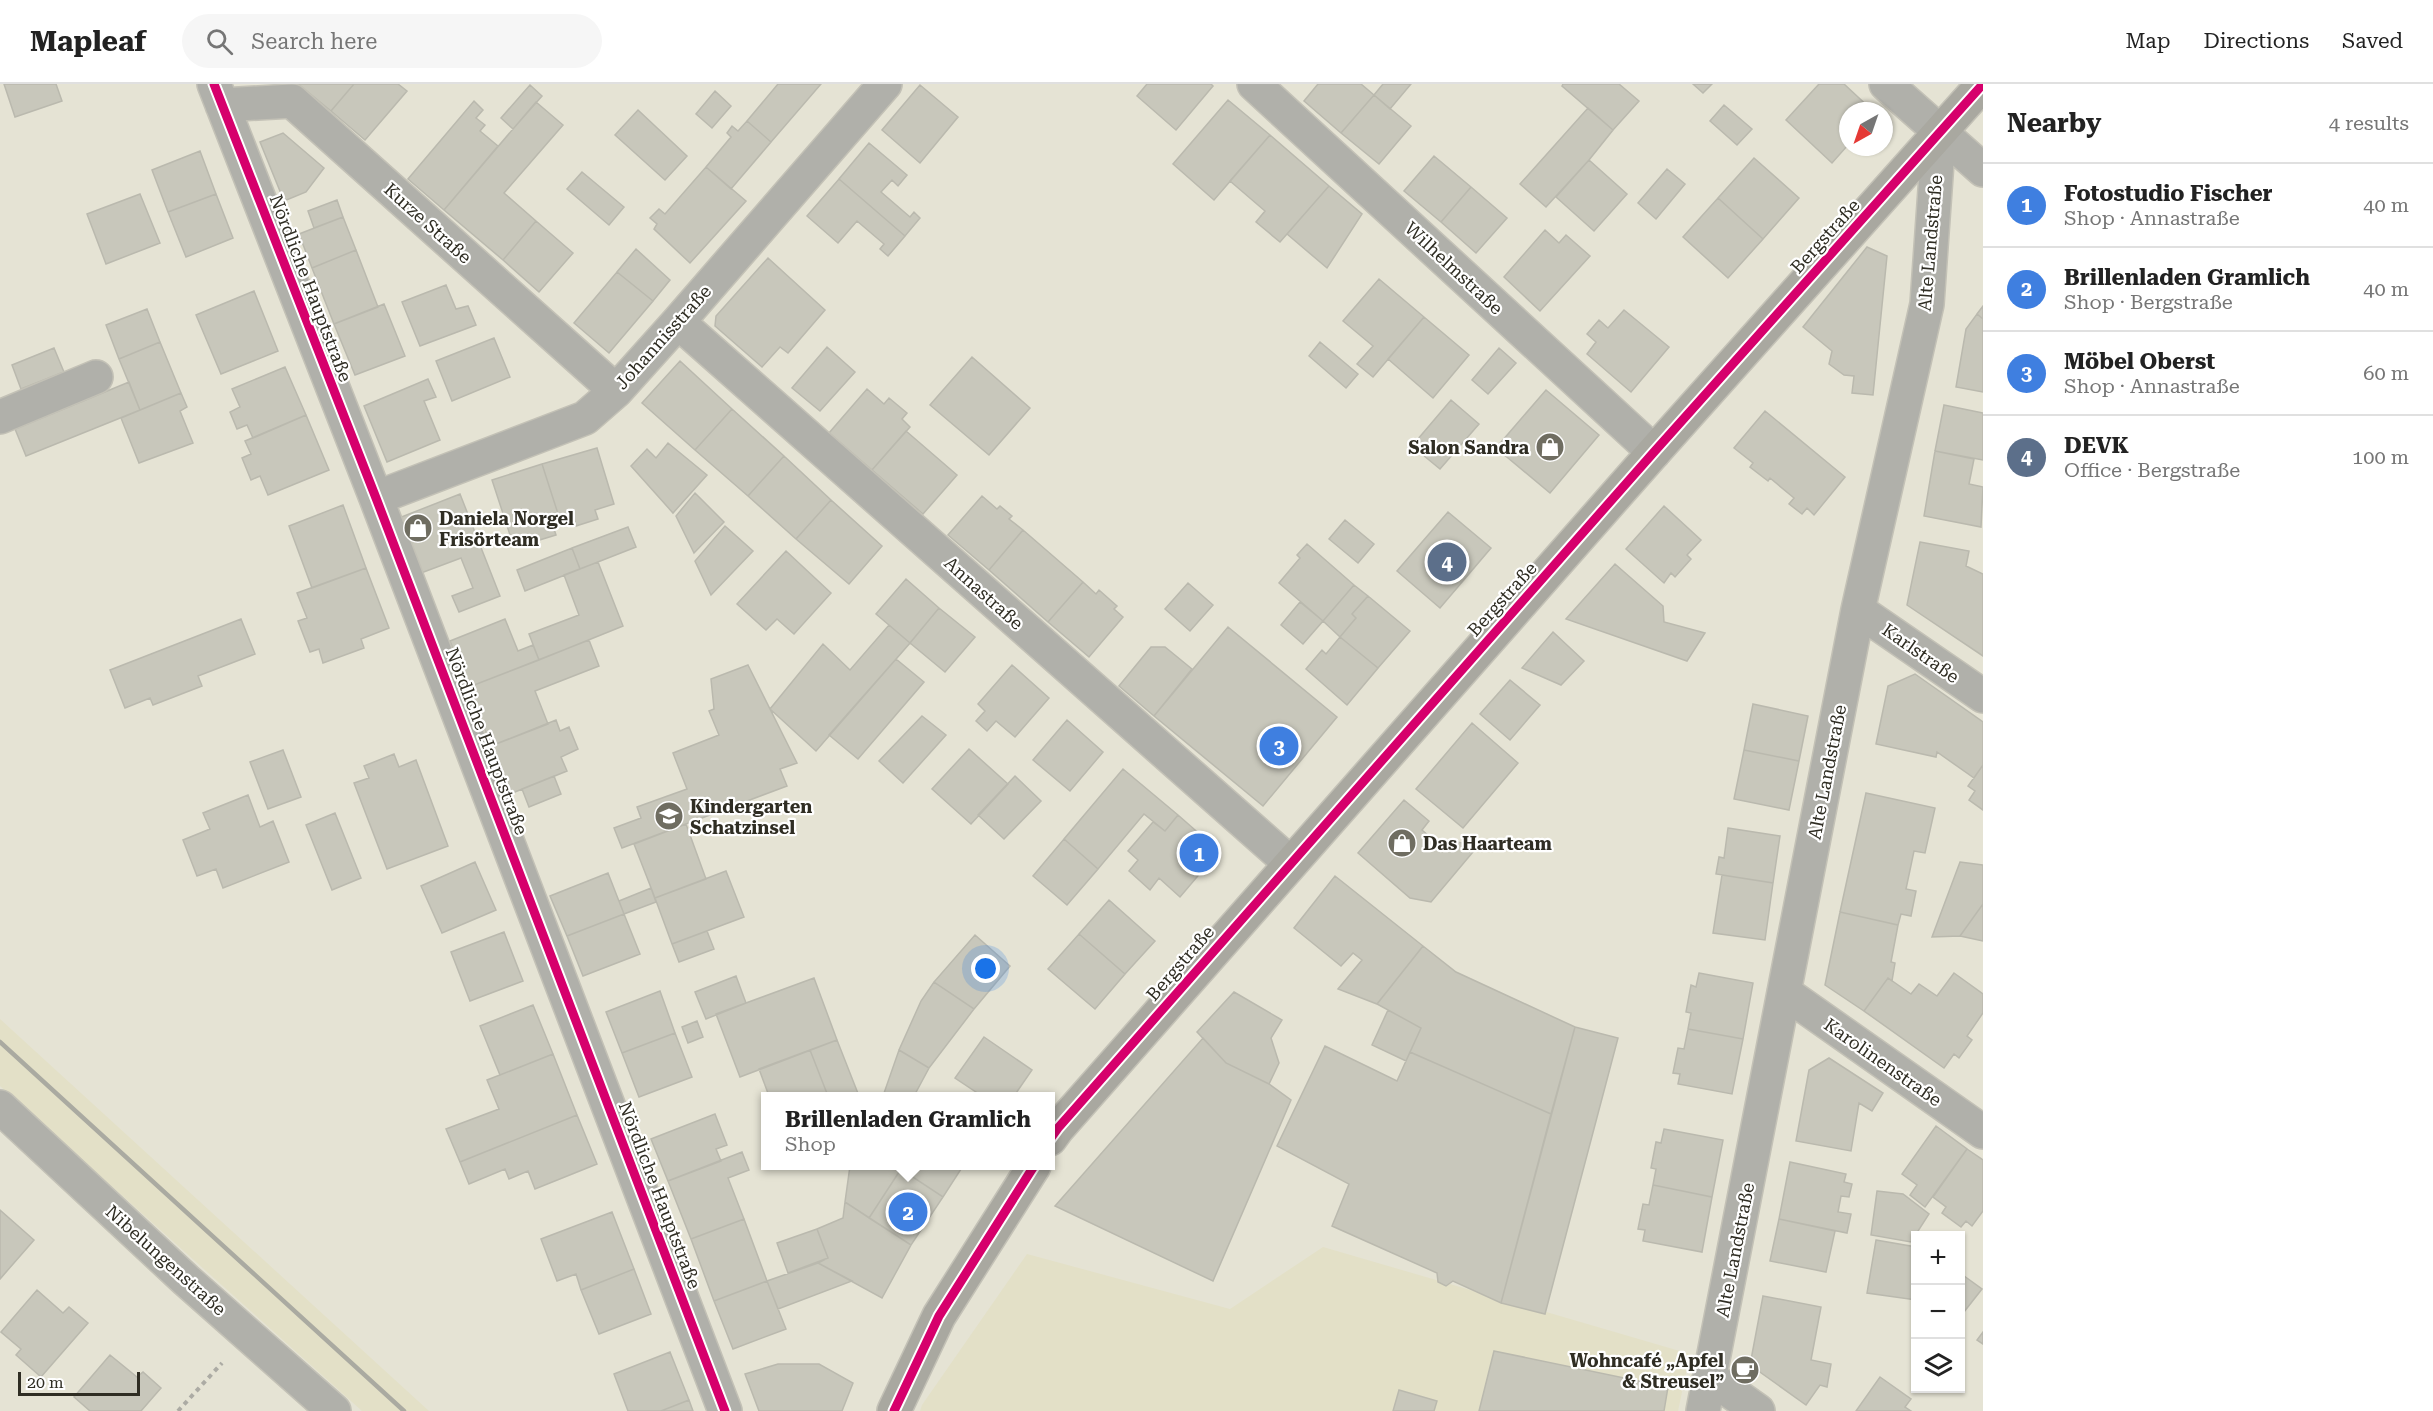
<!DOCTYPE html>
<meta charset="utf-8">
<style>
body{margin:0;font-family:"Roboto Serif",serif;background:#f6f6f6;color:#222}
.controls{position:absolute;right:18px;bottom:18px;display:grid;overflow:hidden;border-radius:0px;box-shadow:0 2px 4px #0004}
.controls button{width:54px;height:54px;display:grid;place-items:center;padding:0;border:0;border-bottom:2px solid #e0e0e0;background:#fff;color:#222;font:30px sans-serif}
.compass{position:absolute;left:1839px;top:18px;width:54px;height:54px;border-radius:50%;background:#fff;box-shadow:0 2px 4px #0004;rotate:220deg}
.scale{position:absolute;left:18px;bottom:15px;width:122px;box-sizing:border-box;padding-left:6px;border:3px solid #2f2d23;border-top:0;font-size:16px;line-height:21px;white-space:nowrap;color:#2f2d23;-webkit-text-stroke:4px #fff;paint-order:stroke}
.you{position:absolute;left:986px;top:885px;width:21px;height:21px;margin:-15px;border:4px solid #fff;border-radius:50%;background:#1a73e8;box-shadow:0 0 0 9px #1a73e833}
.badge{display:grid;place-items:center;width:39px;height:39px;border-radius:50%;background:#6f6d61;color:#fff;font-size:20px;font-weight:700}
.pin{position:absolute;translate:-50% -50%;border:3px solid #fff;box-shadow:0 2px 6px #0006}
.popup{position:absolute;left:761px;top:1008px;width:294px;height:78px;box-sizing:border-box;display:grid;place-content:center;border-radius:0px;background:#fff;filter:drop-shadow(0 2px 4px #0005);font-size:20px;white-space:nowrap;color:#767676}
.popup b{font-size:22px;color:#222}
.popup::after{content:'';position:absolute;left:50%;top:100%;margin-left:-12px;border:12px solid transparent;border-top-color:#fff}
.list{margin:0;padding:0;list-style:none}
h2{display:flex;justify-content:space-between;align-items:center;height:78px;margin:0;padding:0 24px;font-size:26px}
h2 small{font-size:20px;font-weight:400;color:#767676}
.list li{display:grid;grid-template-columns:39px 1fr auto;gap:18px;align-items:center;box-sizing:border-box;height:84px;padding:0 24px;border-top:2px solid #e0e0e0}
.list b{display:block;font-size:22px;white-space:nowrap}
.list p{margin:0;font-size:20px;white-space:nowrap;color:#767676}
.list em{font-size:20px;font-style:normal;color:#767676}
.icon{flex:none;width:33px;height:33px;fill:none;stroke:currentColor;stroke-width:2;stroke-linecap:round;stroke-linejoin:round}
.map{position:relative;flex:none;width:1983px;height:1327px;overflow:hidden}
header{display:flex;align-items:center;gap:36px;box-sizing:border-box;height:84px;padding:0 30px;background:#fff;border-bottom:2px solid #e0e0e0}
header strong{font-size:28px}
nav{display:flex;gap:33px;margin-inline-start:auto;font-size:21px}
.search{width:420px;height:54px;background:#f6f6f6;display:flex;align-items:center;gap:15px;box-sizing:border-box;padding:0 21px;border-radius:33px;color:#767676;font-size:22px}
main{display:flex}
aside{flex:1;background:#fff}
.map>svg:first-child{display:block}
.built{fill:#e3e0c7}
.building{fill:#c8c7bb;stroke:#bab9ae;stroke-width:1.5}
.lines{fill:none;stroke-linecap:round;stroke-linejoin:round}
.minor-casing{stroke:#c3c1b6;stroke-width:36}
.major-casing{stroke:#c3c1b6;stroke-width:36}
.path{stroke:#acaba4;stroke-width:4;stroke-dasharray:4.5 4.5;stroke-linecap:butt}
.minor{stroke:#b0b0aa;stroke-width:33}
.major{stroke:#a9a8a0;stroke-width:33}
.rail{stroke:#aaaaa1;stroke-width:4.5}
.cycleway-casing{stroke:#fff;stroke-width:13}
.cycleway{stroke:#d6006c;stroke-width:9}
.labels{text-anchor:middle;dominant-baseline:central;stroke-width:4.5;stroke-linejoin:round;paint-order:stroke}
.street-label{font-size:18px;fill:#2f2d23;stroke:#fff}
.poi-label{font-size:18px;font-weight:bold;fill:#2f2d23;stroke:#fff;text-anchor:start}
</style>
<header>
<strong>Mapleaf</strong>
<div class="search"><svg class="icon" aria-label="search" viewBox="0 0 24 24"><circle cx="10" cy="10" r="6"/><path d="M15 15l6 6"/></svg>Search here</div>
<nav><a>Map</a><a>Directions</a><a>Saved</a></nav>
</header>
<main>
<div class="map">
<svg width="1983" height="1327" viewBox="0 0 1983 1327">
<rect width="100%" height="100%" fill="#e5e3d4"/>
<!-- built -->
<path class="built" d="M0,935L429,1327H362L0,1002Z
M1323,1163L1690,1270L1678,1327H920L922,1321L1027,1170L1230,1225Z"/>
<!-- building -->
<path class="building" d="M4,0H56L62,17L15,33Z
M298,0H354L331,27Z
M354,0H398L407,7L365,56L331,27Z
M778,0H821L771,58L747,37Z
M1147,0H1211L1213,2L1176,46L1137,12Z
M1318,0H1361L1374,11L1341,49L1304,17Z
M1383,0H1411L1390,25L1374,11Z
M1563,0H1619L1639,17L1613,46L1562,2Z
M1693,0H1712L1703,9Z
M1819,0H1844L1873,27H1848V61L1832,79L1786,36Z
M530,1L542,12L513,45L501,34Z
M920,1L958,33L920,79L882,46Z
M715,7L731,22L712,44L696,30Z
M1374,11L1411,42L1379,80L1341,49Z
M1228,16L1270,51L1214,116L1173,80Z
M474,17L483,26L476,34L485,41L480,47L498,62L444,126L408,95Z
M536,18L563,41L504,109L536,137L503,176L444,126Z
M1724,21L1752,45L1737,61L1710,37Z
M1588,24L1613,46L1589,76L1546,123L1520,100Z
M638,26L687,72L665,96L615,51Z
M747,37L771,58L731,105L706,83L731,53L727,49L732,42L738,47Z
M283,49L324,84L306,108L284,117L260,58Z
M1270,51L1329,102L1280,158L1256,138L1265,127L1230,97Z
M869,59L907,91L898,102L892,96L881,108L910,133L914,128L920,134L905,152L839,95Z
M200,67L216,110L168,128L152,86Z
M1434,72L1471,103L1441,138L1404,107Z
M1754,74L1799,114L1763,155L1718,114Z
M1589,76L1627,110L1594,147L1556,113Z
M706,83L746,117L690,179L654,145L657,140L650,134L659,125L665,130Z
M1667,85L1685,100L1656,135L1638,119Z
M582,88L624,123L609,141L567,105Z
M839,95L905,152L888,172L880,165L884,160L857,137L838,159L807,132Z
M1329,102L1362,130L1327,184L1287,150Z
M1471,103L1507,134L1476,169L1441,138Z
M140,110L160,159L106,180L87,130Z
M216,110L233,154L186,173L168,128Z
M1718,114L1763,155L1728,194L1683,153Z
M337,116L343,133L314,144L308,127Z
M343,133L356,166L312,184L299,150Z
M536,137L573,169L539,208L503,176Z
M1545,146L1559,159L1566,151L1590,172L1540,227L1504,193Z
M1867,163L1887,172L1873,311L1852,309L1854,292L1844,291L1829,280L1832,267L1803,243Z
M636,165L670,196L653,217L617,188Z
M356,166L378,223L334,240L312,184Z
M768,174L825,226L788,269L780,263L762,283L715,242L716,232Z
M617,188L653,217L609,269L574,239Z
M1379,195L1424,233L1373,293L1357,280L1373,262L1343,237Z
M446,201L456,225L468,222L476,241L420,262L402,218Z
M254,207L278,267L221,290L196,231Z
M384,220L405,272L355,291L334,240Z
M1983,222V235L1977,230Z
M147,225L160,258L119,275L106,241Z
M1624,226L1669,263L1631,308L1587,270L1596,258L1587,250L1599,236L1608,244Z
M1977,230L1983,235V308L1956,303L1966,245Z
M1424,233L1469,271L1433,314L1388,275Z
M494,254L510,293L452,317L436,277Z
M160,258L181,309L140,326L119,275Z
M1320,258L1358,290L1346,304L1309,272Z
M827,263L855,288L820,327L792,304Z
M54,264L64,288L21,305L12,281Z
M1499,264L1516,279L1488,310L1472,296Z
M972,273L1030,324L989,371L930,321Z
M680,277L732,325L695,366L642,319Z
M285,283L306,331L253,354L247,341L237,345L230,328L240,323L232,305Z
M428,295L436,313L424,317L440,356L387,378L364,322Z
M129,298L140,326L26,372L15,345Z
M867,305L884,320L889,314L907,329L902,335L910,343L872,386L829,349Z
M1546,306L1599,351L1550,409L1496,364Z
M181,309L187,323L180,327L193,359L139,379L121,334Z
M1451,316L1479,340L1440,385L1412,362Z
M1944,321L1983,329V376L1935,367Z
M732,325L784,372L748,412L695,366Z
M1765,327L1845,393L1814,431L1807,424L1802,430L1789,420L1794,414L1770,394L1768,397L1750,383L1753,379L1734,364Z
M306,331L329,386L268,411L260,392L251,396L242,374L251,370L245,357Z
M906,347L957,391L923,430L872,386Z
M668,359L707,391L673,429L631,382L647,365L656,374Z
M597,364L614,420L595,426L598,435L576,442L574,435L561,439L542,380Z
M1935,367L1974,375L1969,400L1983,403L1981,443L1924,432Z
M784,372L831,416L796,455L748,412Z
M542,380L561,439L553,442L556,451L533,458L531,451L512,457L492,396Z
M695,409L724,438L694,469L676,432Z
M460,410L500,512L459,528L452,512L473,504L461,474L421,489L399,434Z
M982,412L997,425L1000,422L1012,432L1009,435L1023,446L989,486L948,451Z
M831,416L882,462L849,500L796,455Z
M343,421L366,484L312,504L289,442Z
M1664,422L1701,456L1687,471L1691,475L1675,493L1671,489L1664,499L1626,465Z
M1448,428L1491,464L1440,524L1397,487Z
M1345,436L1374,460L1358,479L1329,455Z
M725,442L753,467L711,511L695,477Z
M628,443L636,463L580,485L572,464Z
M1023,446L1083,498L1048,538L989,486Z
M1920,458L1969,467L1966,482L1983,490V572L1907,521Z
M1307,460L1354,501L1323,537L1279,499L1300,474L1297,471Z
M572,464L580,485L525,507L517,486Z
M786,467L831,509L794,550L777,535L766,546L737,520Z
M598,478L623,542L539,576L529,550L579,531L564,491Z
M1615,480L1663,522L1664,538L1705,549L1687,577L1566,535Z
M366,484L389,544L361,555L364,564L323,579L319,565L310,568L298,537L307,534L297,509Z
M906,495L939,524L910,559L876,530Z
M1083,498L1096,510L1099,506L1117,522L1114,525L1123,533L1089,573L1048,538Z
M1188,499L1213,521L1190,547L1165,525Z
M1354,501L1368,512L1352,530L1356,534L1340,553L1323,537Z
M1368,512L1410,547L1378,584L1340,553L1356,534L1352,530Z
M1300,518L1323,537L1303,560L1281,541Z
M939,524L975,553L945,588L910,559Z
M241,535L255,570L198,592L202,602L153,621L150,614L125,624L110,586Z
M505,535L518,567L533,561L539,576L469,603L450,557Z
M889,541L910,559L816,667L770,625L823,560L850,586Z
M1228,543L1337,633L1263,722L1154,632Z
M1553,548L1584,577L1561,601L1522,584Z
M1340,553L1378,584L1347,621L1306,585L1322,566L1326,570Z
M589,556L599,582L535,607L548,640L491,662L469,603Z
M1151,563H1165L1192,585L1154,632L1119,602Z
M896,575L924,598L858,675L829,651Z
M748,581L797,679L780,685L787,702L622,764L614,744L641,734L637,723L687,705L673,669L719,651L709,627L714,625L711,595Z
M1012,581L1049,614L1015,653L996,637L987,647L976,637L985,627L978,620Z
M1915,590L1983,638V681L1974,694L1937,668L1936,673L1876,660L1888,602Z
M1510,596L1540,621L1510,656L1480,630Z
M1753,620L1808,632L1799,677L1744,666Z
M922,632L946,651L903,699L879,677Z
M556,636L560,647L569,643L578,665L561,673L567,687L510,710L491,662Z
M1067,636L1103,668L1070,707L1033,676Z
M1472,639L1518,679L1463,744L1416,705Z
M969,665L1008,700L971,740L932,705Z
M283,666L301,713L268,725L250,678Z
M1744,666L1799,677L1789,726L1734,715Z
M394,670L399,683L416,676L448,762L387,785L354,699L369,694L364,682Z
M1983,681V726L1969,716L1975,707L1968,702Z
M1123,685L1178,731L1165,747L1144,730L1098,785L1064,755Z
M554,692L561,710L529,723L522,705Z
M1015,692L1041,717L1004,755L978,731Z
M1866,709L1935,724L1925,769L1914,767L1906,805L1916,807L1911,832L1901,830L1898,841L1840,828Z
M248,711L260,743L273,737L289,778L223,804L216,785L197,792L183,756L210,745L203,729Z
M1404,716L1429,737L1422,746L1445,766L1452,757L1478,762L1431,818L1410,814L1358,769Z
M335,729L361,794L332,806L306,741Z
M1178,731L1219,767L1180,813L1159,794L1150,806L1129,787L1138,776L1128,767L1153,738L1165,747Z
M686,740L706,795L655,814L634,760Z
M1728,744L1780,752L1773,799L1716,790L1719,773L1724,774Z
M1064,755L1098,785L1067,821L1033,792Z
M475,778L496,826L442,849L421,802Z
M1960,778L1983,781V820L1960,852L1932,853Z
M726,787L744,833L672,860L655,814Z
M608,789L624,830L567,852L550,812Z
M1722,791L1773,799L1765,856L1713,849Z
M1335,792L1423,862L1377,920L1338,905L1362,876L1353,869L1341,882L1294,844Z
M651,804L656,818L624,830L619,817Z
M1109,816L1155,857L1125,890L1079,850Z
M1983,820V857L1960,852Z
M1840,828L1898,841L1891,878L1895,879L1892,897L1888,894L1864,927L1825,901Z
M624,830L640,870L583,892L567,852Z
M707,847L714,865L679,878L672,860Z
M504,848L523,897L470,917L451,868Z
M1079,850L1125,890L1095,925L1048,885Z
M975,851L1010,882L974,925L934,898Z
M1423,862L1456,888L1575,943L1551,1030L1410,968L1421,944L1377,920Z
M1699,889L1753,899L1743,955L1688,945L1691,929L1686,928L1691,901L1696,903Z
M1954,889L1983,910V929L1967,952L1972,956L1959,974L1954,970L1944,984L1864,927L1888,894L1911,910L1919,900L1937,912Z
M736,892L746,919L706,935L695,908Z
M814,894L837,956L740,993L716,930Z
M934,898L974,925L929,984L899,966L921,917Z
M660,907L675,949L622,969L606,928Z
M1234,908L1282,936L1271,954L1279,979L1269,1000L1226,979L1197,948Z
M533,921L553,970L500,991L480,942Z
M1388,926L1421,944L1406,977L1372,961Z
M697,937L703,953L688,959L682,943Z
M1575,943L1618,954L1545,1230L1501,1219Z
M1688,945L1743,955L1732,1010L1678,1000L1680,990L1673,989L1678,964L1684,965Z
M675,949L692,993L639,1013L622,969Z
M984,953L1032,986L1014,1012H982L955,994Z
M1203,954L1226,979L1269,1000L1291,1016L1213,1197L1055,1122Z
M837,956L859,1012H828L810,966Z
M1325,962L1397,997L1410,968L1551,1030L1501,1219L1453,1197L1446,1202L1438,1198L1437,1189L1332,1142L1349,1100L1277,1062Z
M810,966L828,1012H769L759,985Z
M899,966L929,984L914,1012H883Z
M553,970L577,1031L460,1078L446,1045L499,1025L487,996Z
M1829,974L1883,1009L1872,1027L1859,1019L1851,1067L1796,1057L1809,986Z
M715,1030L727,1061L716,1065L721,1077L668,1097L651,1055Z
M577,1031L597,1080L535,1105L528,1087L509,1095L505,1085L469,1100L460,1078Z
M1936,1042L1967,1065L1925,1123L1910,1111L1917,1101L1902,1090Z
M1664,1045L1723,1056L1712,1113L1653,1101L1656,1085L1651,1084L1656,1058L1661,1059Z
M1967,1065L1983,1076V1127L1972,1142L1966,1137L1961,1143L1942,1129L1946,1123L1933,1113Z
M742,1068L749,1086L728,1094L744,1135L691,1155L668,1097Z
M1790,1078L1846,1090L1844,1098L1852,1100L1849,1113L1841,1112L1838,1128L1851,1130L1847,1149L1779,1135Z
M850,1082H889L901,1085L869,1134L845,1118Z
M896,1082H963L943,1113Z
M901,1085L943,1113L911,1161L869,1134Z
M1653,1101L1712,1113L1702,1168L1643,1157L1645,1146L1638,1145L1643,1120L1649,1121Z
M1877,1107L1903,1110L1929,1130L1911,1158L1871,1151Z
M845,1118L911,1161L882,1214L818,1179L828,1174L817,1145L843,1134Z
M0,1126L34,1156L0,1195Z
M612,1128L634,1185L581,1206L576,1190L557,1197L541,1155Z
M744,1135L767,1197L714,1217L691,1155Z
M1779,1135L1835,1147L1826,1188L1770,1177Z
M817,1145L828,1174L788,1189L777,1159Z
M1876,1156L1916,1163V1216L1867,1209Z
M818,1179L852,1197L778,1225L767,1197Z
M634,1185L651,1230L599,1250L581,1206Z
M1960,1189L1982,1205L1960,1233Z
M767,1197L786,1245L733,1265L714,1217Z
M37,1206L63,1229L69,1223L88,1239L41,1293L16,1271L21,1265L1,1248Z
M1763,1212L1821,1223L1811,1276L1831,1280L1827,1303L1820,1301L1806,1321L1750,1281Z
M1983,1248V1260L1977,1256Z
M1494,1267L1668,1303L1664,1327H1479Z
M670,1268L689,1316L661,1327H628L614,1290Z
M110,1271L137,1293L143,1288L161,1304L141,1327H90L74,1313Z
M778,1280H819L853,1299L842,1327H759L745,1290Z
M1880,1293L1911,1315L1905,1323L1911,1327H1856Z
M1399,1306L1437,1317L1434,1327H1393Z
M689,1316L693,1327H661Z"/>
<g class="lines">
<!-- minor casing -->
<g class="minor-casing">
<path id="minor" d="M214,0L376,414L725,1327
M1254,0L1654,368
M1886,0L1983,86
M222,21L292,17L616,307
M678,238L1290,779
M0,333L96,293
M376,414L585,334L616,307L678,238L885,0
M1858,526L1983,612
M1784,908L1983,1048
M0,1023L186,1196L334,1327
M1710,1293L1758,1327
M1703,1327L1858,526L1927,220L1939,49"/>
</g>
<!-- major casing -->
<g class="major-casing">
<path id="major" d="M1050,1055L1058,1044L1654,368L1983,0
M894,1327L939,1232L1034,1082"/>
</g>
<!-- path -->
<path class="path" d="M178,1327L222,1279"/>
<!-- minor -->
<use href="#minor" class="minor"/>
<!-- major -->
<use href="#major" class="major"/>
<!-- rail -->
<path class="rail" d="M0,958L404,1327"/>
<!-- cycleway casing -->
<g class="cycleway-casing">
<path id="cycleway" d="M214,0L376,414L725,1327
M1050,1055L1058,1044L1654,368L1983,0
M894,1327L939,1232L1034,1082"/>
</g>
<!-- cycleway -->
<use href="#cycleway" class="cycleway"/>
</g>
<!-- icons -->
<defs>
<g id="shop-disc" transform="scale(1.5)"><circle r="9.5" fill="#6f6d61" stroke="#fff"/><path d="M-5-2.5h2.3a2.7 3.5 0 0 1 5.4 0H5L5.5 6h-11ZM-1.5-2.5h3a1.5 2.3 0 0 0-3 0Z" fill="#fff"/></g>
<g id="school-disc" transform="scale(1.5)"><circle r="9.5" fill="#6f6d61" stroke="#fff"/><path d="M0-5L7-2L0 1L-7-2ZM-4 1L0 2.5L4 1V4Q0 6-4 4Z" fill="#fff"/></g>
<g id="cafe-disc" transform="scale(1.5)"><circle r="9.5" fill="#6f6d61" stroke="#fff"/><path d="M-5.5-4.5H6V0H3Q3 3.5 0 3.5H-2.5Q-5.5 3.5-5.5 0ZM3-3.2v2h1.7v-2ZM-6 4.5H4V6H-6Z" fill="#fff"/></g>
</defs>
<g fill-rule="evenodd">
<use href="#shop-disc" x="1550" y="363"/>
<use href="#shop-disc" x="418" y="444"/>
<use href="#school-disc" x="669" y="732"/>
<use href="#shop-disc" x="1402" y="759"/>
<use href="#cafe-disc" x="1745" y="1286"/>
</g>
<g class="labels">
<!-- street labels -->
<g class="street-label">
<text transform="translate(428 139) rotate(42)">Kurze Straße</text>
<text transform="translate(1825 152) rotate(-48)">Bergstraße</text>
<text transform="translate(1930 159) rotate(-85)">Alte Landstraße</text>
<text transform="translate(1454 184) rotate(43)">Wilhelmstraße</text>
<text transform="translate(311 204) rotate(69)">Nördliche Hauptstraße</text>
<text transform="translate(663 253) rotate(-48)">Johannisstraße</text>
<text transform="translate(984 509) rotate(42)">Annastraße</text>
<text transform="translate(1502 515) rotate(-48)">Bergstraße</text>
<text transform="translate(1921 569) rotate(35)">Karlstraße</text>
<text transform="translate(487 657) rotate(69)">Nördliche Hauptstraße</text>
<text transform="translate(1827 688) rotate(-79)">Alte Landstraße</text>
<text transform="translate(1180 879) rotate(-49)">Bergstraße</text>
<text transform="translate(1883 978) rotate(35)">Karolinenstraße</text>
<text transform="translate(660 1111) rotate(69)">Nördliche Hauptstraße</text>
<text transform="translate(1735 1166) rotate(-79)">Alte Landstraße</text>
<text transform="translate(166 1176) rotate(42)">Nibelungenstraße</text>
</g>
<!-- poi labels -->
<g class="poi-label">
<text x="1529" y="363" text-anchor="end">Salon Sandra</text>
<text x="439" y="434">Daniela Norgel<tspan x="439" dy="21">Frisörteam</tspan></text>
<text x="690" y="722">Kindergarten<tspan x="690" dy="21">Schatzinsel</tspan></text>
<text x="1423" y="759">Das Haarteam</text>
<text x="1724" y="1276" text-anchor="end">Wohncafé „Apfel<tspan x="1724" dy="21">&amp; Streusel”</tspan></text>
</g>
</g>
</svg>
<div class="controls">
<button>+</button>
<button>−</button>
<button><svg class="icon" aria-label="layers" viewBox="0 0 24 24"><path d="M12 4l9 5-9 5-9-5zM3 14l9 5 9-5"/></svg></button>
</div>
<svg class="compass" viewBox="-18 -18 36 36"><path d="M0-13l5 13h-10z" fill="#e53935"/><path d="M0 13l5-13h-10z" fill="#767676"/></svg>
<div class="scale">20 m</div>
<div class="you"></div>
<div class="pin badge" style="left:1199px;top:769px;background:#3f7fe0">1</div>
<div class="pin badge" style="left:908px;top:1128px;background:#3f7fe0">2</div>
<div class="popup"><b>Brillenladen Gramlich</b>Shop</div>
<div class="pin badge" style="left:1279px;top:662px;background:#3f7fe0">3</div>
<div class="pin badge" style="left:1447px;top:478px;background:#5c6f8a">4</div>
</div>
<aside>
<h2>Nearby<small>4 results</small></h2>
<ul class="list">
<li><span class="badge" style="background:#3f7fe0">1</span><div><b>Fotostudio Fischer</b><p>Shop · Annastraße</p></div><em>40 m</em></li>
<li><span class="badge" style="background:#3f7fe0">2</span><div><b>Brillenladen Gramlich</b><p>Shop · Bergstraße</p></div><em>40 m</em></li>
<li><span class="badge" style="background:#3f7fe0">3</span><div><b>Möbel Oberst</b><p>Shop · Annastraße</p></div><em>60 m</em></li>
<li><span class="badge" style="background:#5c6f8a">4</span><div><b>DEVK</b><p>Office · Bergstraße</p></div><em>100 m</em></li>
</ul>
</aside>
</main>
